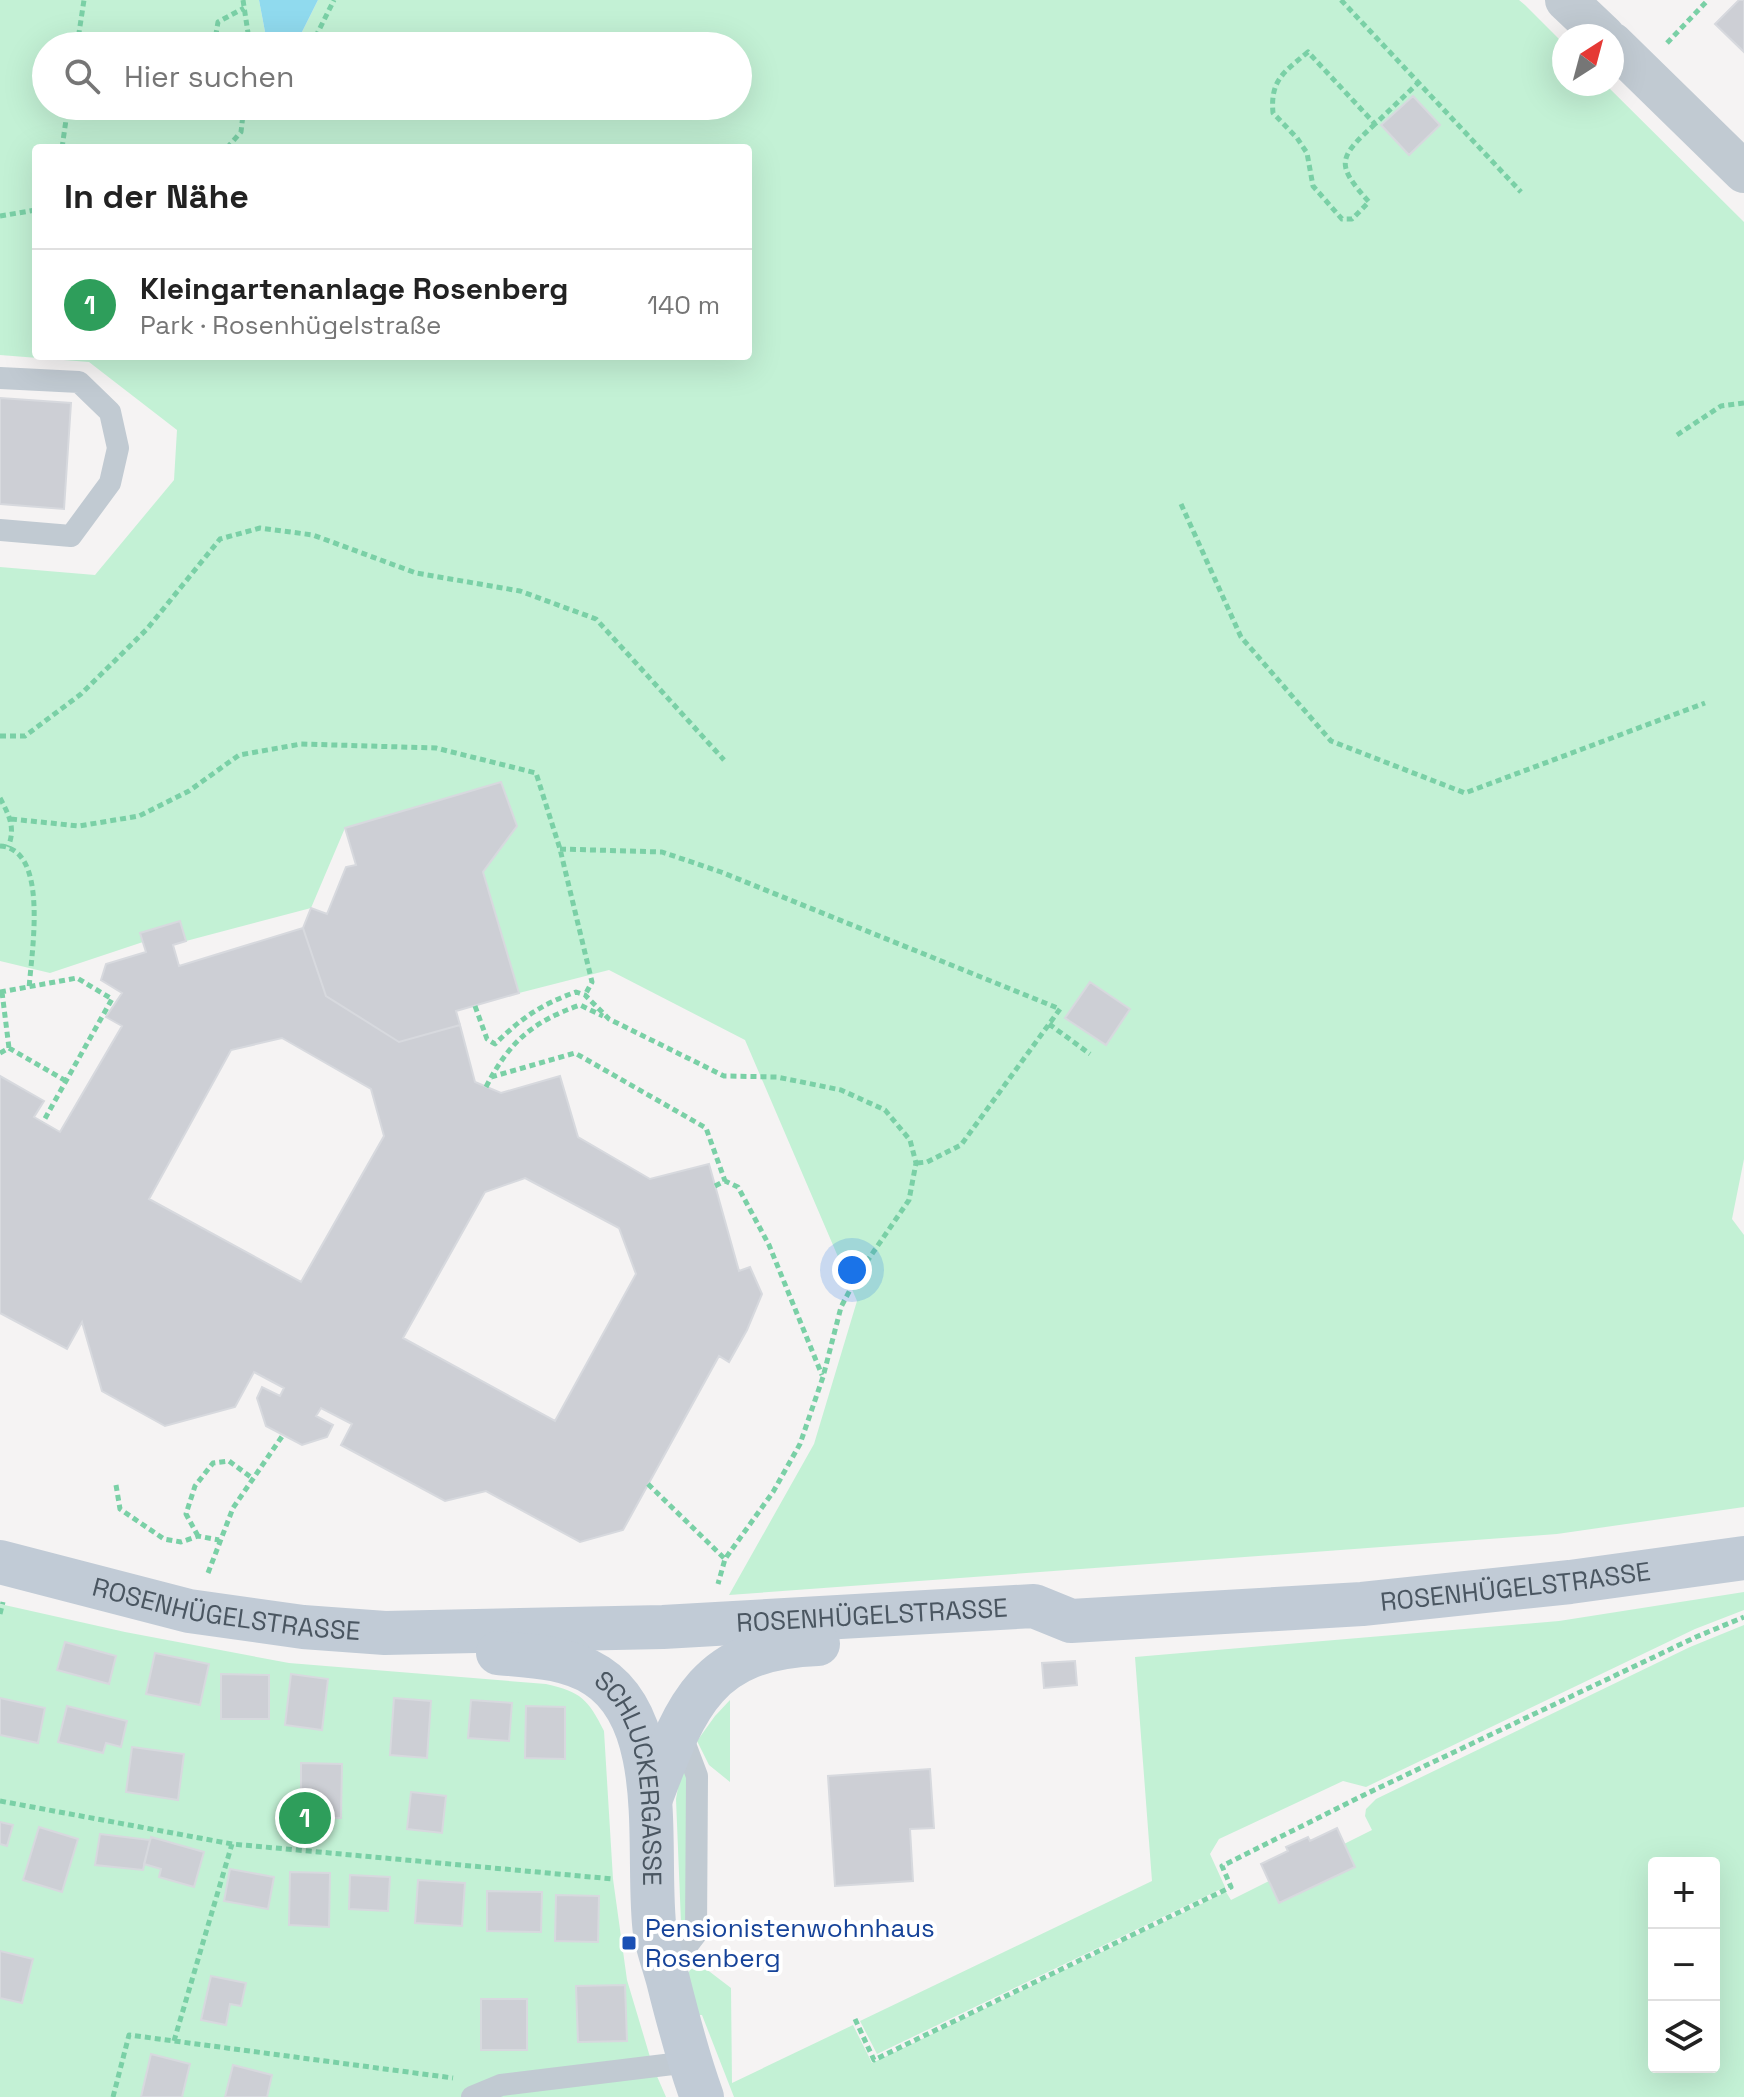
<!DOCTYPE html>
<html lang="de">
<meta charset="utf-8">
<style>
body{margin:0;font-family:"Space Grotesk",sans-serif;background:#f2f2f2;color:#222}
.controls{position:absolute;right:24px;bottom:24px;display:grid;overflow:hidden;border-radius:8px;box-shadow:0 8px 32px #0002}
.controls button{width:72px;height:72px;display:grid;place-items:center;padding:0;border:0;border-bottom:2px solid #e0e0e0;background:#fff;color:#222;font:40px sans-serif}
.compass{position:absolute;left:1552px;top:24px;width:72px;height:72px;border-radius:50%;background:#fff;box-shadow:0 8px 32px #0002;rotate:36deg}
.you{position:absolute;left:852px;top:1270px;width:28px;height:28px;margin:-20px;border:6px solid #fff;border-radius:50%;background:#1a73e8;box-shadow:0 0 0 12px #1a73e833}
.badge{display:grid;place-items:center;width:52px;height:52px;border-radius:50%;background:#1a73e8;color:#fff;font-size:26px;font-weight:700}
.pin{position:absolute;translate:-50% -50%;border:4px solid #fff;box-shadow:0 2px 8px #0006}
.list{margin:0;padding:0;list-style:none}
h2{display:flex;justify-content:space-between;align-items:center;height:104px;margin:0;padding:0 32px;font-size:34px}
h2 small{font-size:26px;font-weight:400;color:#767676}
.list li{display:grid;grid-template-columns:52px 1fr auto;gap:24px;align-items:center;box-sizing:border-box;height:112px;padding:0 32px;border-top:2px solid #e0e0e0}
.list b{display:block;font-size:30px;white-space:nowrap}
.list p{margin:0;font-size:26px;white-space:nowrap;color:#767676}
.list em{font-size:26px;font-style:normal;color:#767676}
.icon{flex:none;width:44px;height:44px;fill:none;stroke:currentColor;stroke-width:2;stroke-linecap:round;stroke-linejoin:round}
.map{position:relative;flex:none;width:1744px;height:2097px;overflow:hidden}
.search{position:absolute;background:#fff;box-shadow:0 8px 32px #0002;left:32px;top:32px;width:720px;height:88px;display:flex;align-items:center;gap:20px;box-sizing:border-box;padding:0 28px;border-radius:44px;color:#767676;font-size:30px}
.panel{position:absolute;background:#fff;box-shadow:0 8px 32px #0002;left:32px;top:144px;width:720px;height:216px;border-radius:8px}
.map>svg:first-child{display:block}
.green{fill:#c3f1d5;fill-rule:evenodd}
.water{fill:#90daee}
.building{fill:#cdcfd5;stroke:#d7d9de;stroke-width:2;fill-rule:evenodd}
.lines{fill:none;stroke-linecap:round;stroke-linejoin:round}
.path{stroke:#7ad0a6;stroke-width:5;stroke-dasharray:6 4;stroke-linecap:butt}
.lane{stroke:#c1cad2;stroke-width:22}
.street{stroke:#c1cad2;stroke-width:42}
.secondary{stroke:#c1cbd6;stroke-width:44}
.transit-dot{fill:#1a4fb4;stroke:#fff;stroke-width:3}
.labels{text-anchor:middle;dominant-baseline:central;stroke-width:8;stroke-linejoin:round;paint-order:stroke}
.street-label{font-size:26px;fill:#4a5661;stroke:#fff}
.transit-label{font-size:26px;fill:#164399;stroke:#fff;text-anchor:start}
</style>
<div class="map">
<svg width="1744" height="2097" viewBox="0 0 1744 2097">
<rect width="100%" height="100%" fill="#f5f3f3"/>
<!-- green -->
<path class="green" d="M0,0H259L266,37L264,46H46V106H738V46H295L318,0H1519L1525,5L1564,44V84H1605L1744,222V1159L1732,1219L1744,1235V1507L1557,1534L729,1595L814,1444L857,1301L745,1040L609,970L519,993L483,872L517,826L501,782L345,828L311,908L186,941L180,921L140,933L143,942L50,973L0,961V567L95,575L174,480L177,430L89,362L0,355ZM36,148H748V356H36Z
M1744,1592V1610L1695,1629L1366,1787L1343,1781L1219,1839L1210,1854L1225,1887L877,2054L860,2021L1152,1881L1135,1657L1559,1621Z
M0,1604L125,1632L289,1663L546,1684C581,1692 588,1699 604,1731L613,1879L627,1980L653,2067L666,2097H0Z
M1744,1625V2097H734L702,2015H695L687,1974L697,1962L731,1988L732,2083L853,2025L872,2063L1226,1892L1231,1900L1269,1881L1280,1903L1355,1867L1344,1844L1372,1830L1365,1816L1366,1809L1376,1799L1690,1647ZM1654,1863H1714V2067H1654Z
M730,1700V1782L709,1765L697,1741L715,1716Z
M682,1765L687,1770L688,1922L681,1923L676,1799Z"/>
<!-- water -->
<path class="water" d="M259,0H318L295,46H264L266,37Z"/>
<!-- building -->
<path class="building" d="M1739,0H1744V52L1715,24Z
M1413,96L1440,125L1409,155L1381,125Z
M0,398L71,403L64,509L0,504Z
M501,782L517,826L483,872L519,993L456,1011L460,1025L399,1042L326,996L303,928L311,908L327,914L346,867L356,865L345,828Z
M180,921L186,941L173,945L179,966L303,928L326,996L399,1042L460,1025L475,1082L501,1093L560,1076L578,1137L650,1179L709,1164L739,1271L750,1267L762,1294L747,1330L729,1362L719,1356L623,1530L580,1542L486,1491L445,1501L341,1445L352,1424L321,1408L316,1416L333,1425L327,1437L302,1445L266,1426L257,1398L262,1387L280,1396L284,1388L254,1372L235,1407L165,1426L102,1391L82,1322L67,1349L0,1313V1076L44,1101L34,1117L60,1132L122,1026L106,1017L122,993L101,980L106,964L146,952L140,933ZM282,1038L371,1089L384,1136L301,1282L149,1199L231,1050ZM525,1178L619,1228L636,1274L555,1421L403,1338L485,1192Z
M1090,982L1130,1009L1106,1045L1065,1018Z
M65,1642L116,1656L109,1684L57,1670Z
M155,1653L209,1664L200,1705L146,1694Z
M1075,1661L1077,1685L1044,1688L1042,1663Z
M221,1674L269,1675V1719H221Z
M291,1674L328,1679L322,1730L285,1725Z
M0,1698L45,1708L38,1743L0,1735Z
M394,1698L431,1701L427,1758L390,1755Z
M471,1700L512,1703L509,1741L468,1738Z
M67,1706L127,1721L121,1747L106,1743L103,1753L58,1742Z
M526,1706L565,1707V1759L525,1758Z
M132,1747L184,1754L178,1800L126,1792Z
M301,1763L342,1764L341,1818H301Z
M930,1769L934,1828L910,1829L913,1881L835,1886L828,1776Z
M411,1792L446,1796L442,1833L407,1829Z
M0,1822L13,1825L7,1846L0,1844Z
M39,1827L78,1839L62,1892L23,1880Z
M1337,1828L1355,1867L1279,1903L1261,1864L1288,1851L1286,1847L1308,1837L1310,1841Z
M100,1834L150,1840L143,1870L95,1865Z
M151,1837L204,1852L194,1887L159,1877L161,1869L144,1864Z
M230,1869L274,1877L268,1909L224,1901Z
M290,1872L330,1873L329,1927L289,1925Z
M350,1875L390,1877L388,1911L349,1909Z
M418,1880L465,1883L462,1926L415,1923Z
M487,1891L542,1892L541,1932L487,1931Z
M556,1895L599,1896L598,1942L555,1941Z
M0,1951L33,1959L22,2003L0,1998Z
M211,1976L246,1983L241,2006L230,2004L226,2025L201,2020Z
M625,1985L627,2041L578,2042L576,1986Z
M481,1999H527V2050H481Z
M151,2054L190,2064L182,2097H141Z
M233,2065L272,2075L267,2097H225Z"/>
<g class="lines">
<!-- path -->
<path class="path" d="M243,0L250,46
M1341,0L1521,192
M1667,43L1708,0
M77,46L84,0
M214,46L218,22L244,8
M311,46L334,0
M1375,124C1338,158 1335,164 1369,202L1352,219H1342L1313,186L1307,153L1297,138L1273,113C1270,80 1284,72 1308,52L1375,124L1418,83
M62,148L68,106
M227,148L241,132L244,106
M0,216L36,210
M1677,435L1721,406L1744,403
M1181,504L1241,637L1331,741L1465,793L1705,703
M0,736H25L81,694L147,629L220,539L260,528L313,535L416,573L520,591L596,619L724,760
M0,798C9,815 16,828 8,847
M11,819L79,826L139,816L189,791L239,755L301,744L436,748L536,773L560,849L592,982L585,995
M0,846C50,849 31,955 29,989
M560,849L662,852L721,872L1060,1009L961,1145L927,1162L917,1163
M0,992L77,978L112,999L43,1122
M2,992L9,1048
M475,1006L487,1039L495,1044C521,1018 542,1004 576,992L585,995L609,1019L724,1076L777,1077L841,1090L885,1110L910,1140L916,1163L909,1200L859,1273L841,1307L823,1377L800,1444L773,1492L725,1559L718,1584
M1049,1024L1090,1054
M0,1053L9,1048L66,1081
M491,1077L575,1053L706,1128L725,1181
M486,1087C509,1042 532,1022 580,1005L603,1016
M715,1186L725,1181L738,1187L769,1245L822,1375
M648,1484L725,1559
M116,1485L120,1509L164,1539L181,1542L198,1536L219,1540
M198,1536L186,1514L195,1486L213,1463L229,1461L252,1478
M208,1573L233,1508L283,1435
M0,1614L3,1602
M0,1801L232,1844L613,1879
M855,2019L874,2060L1231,1887L1222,1866L1368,1793L1696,1637L1744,1617
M174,2041L232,1844
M113,2097L129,2035L453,2078"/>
<!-- lane -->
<path class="lane" d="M0,378L79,382L110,412L118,448L110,483L71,536L0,530
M666,1973L696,1934L697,1776L680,1731
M472,2097L501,2085L689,2062"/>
<!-- street -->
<path class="street" d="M1566,0L1604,36
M1612,43L1744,172"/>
<!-- secondary -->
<g class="secondary">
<path id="s1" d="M0,1562L189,1611L303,1627L385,1633L663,1627L1034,1606L1071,1621L1362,1604L1570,1582L1744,1558"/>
<path id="s2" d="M498,1653C531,1656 568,1657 597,1676C670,1723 645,1859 655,1933C658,1949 664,1965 668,1980C678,2020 688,2059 702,2097"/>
<path d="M651,1798C686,1705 706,1648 818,1644"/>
</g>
</g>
<!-- markers -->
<rect class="transit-dot" x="621" y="1935" width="16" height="16" rx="4"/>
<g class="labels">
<!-- street labels -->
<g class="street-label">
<text stroke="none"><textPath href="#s1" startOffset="1528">ROSENHÜGELSTRASSE</textPath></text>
<text stroke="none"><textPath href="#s1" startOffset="232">ROSENHÜGELSTRASSE</textPath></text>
<text stroke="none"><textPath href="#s1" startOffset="880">ROSENHÜGELSTRASSE</textPath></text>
<text stroke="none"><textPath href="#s2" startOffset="216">SCHLUCKERGASSE</textPath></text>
</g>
<!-- transit labels -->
<g class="transit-label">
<text x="645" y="1928">Pensionistenwohnhaus<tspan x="645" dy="30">Rosenberg</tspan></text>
</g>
</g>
</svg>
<div class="controls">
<button>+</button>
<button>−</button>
<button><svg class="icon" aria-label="layers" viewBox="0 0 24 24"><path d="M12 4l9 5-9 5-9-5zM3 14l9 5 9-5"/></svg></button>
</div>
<svg class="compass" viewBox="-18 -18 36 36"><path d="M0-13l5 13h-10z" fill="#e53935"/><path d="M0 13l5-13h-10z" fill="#767676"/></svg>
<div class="you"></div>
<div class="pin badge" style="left:305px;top:1818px;background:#2e9e5b">1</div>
<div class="search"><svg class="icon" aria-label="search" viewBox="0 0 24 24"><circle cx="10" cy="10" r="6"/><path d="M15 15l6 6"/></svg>Hier suchen</div>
<section class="panel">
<h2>In der Nähe<small></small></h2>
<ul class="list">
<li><span class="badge" style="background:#2e9e5b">1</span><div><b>Kleingartenanlage Rosenberg</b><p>Park · Rosenhügelstraße</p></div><em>140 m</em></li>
</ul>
</section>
</div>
